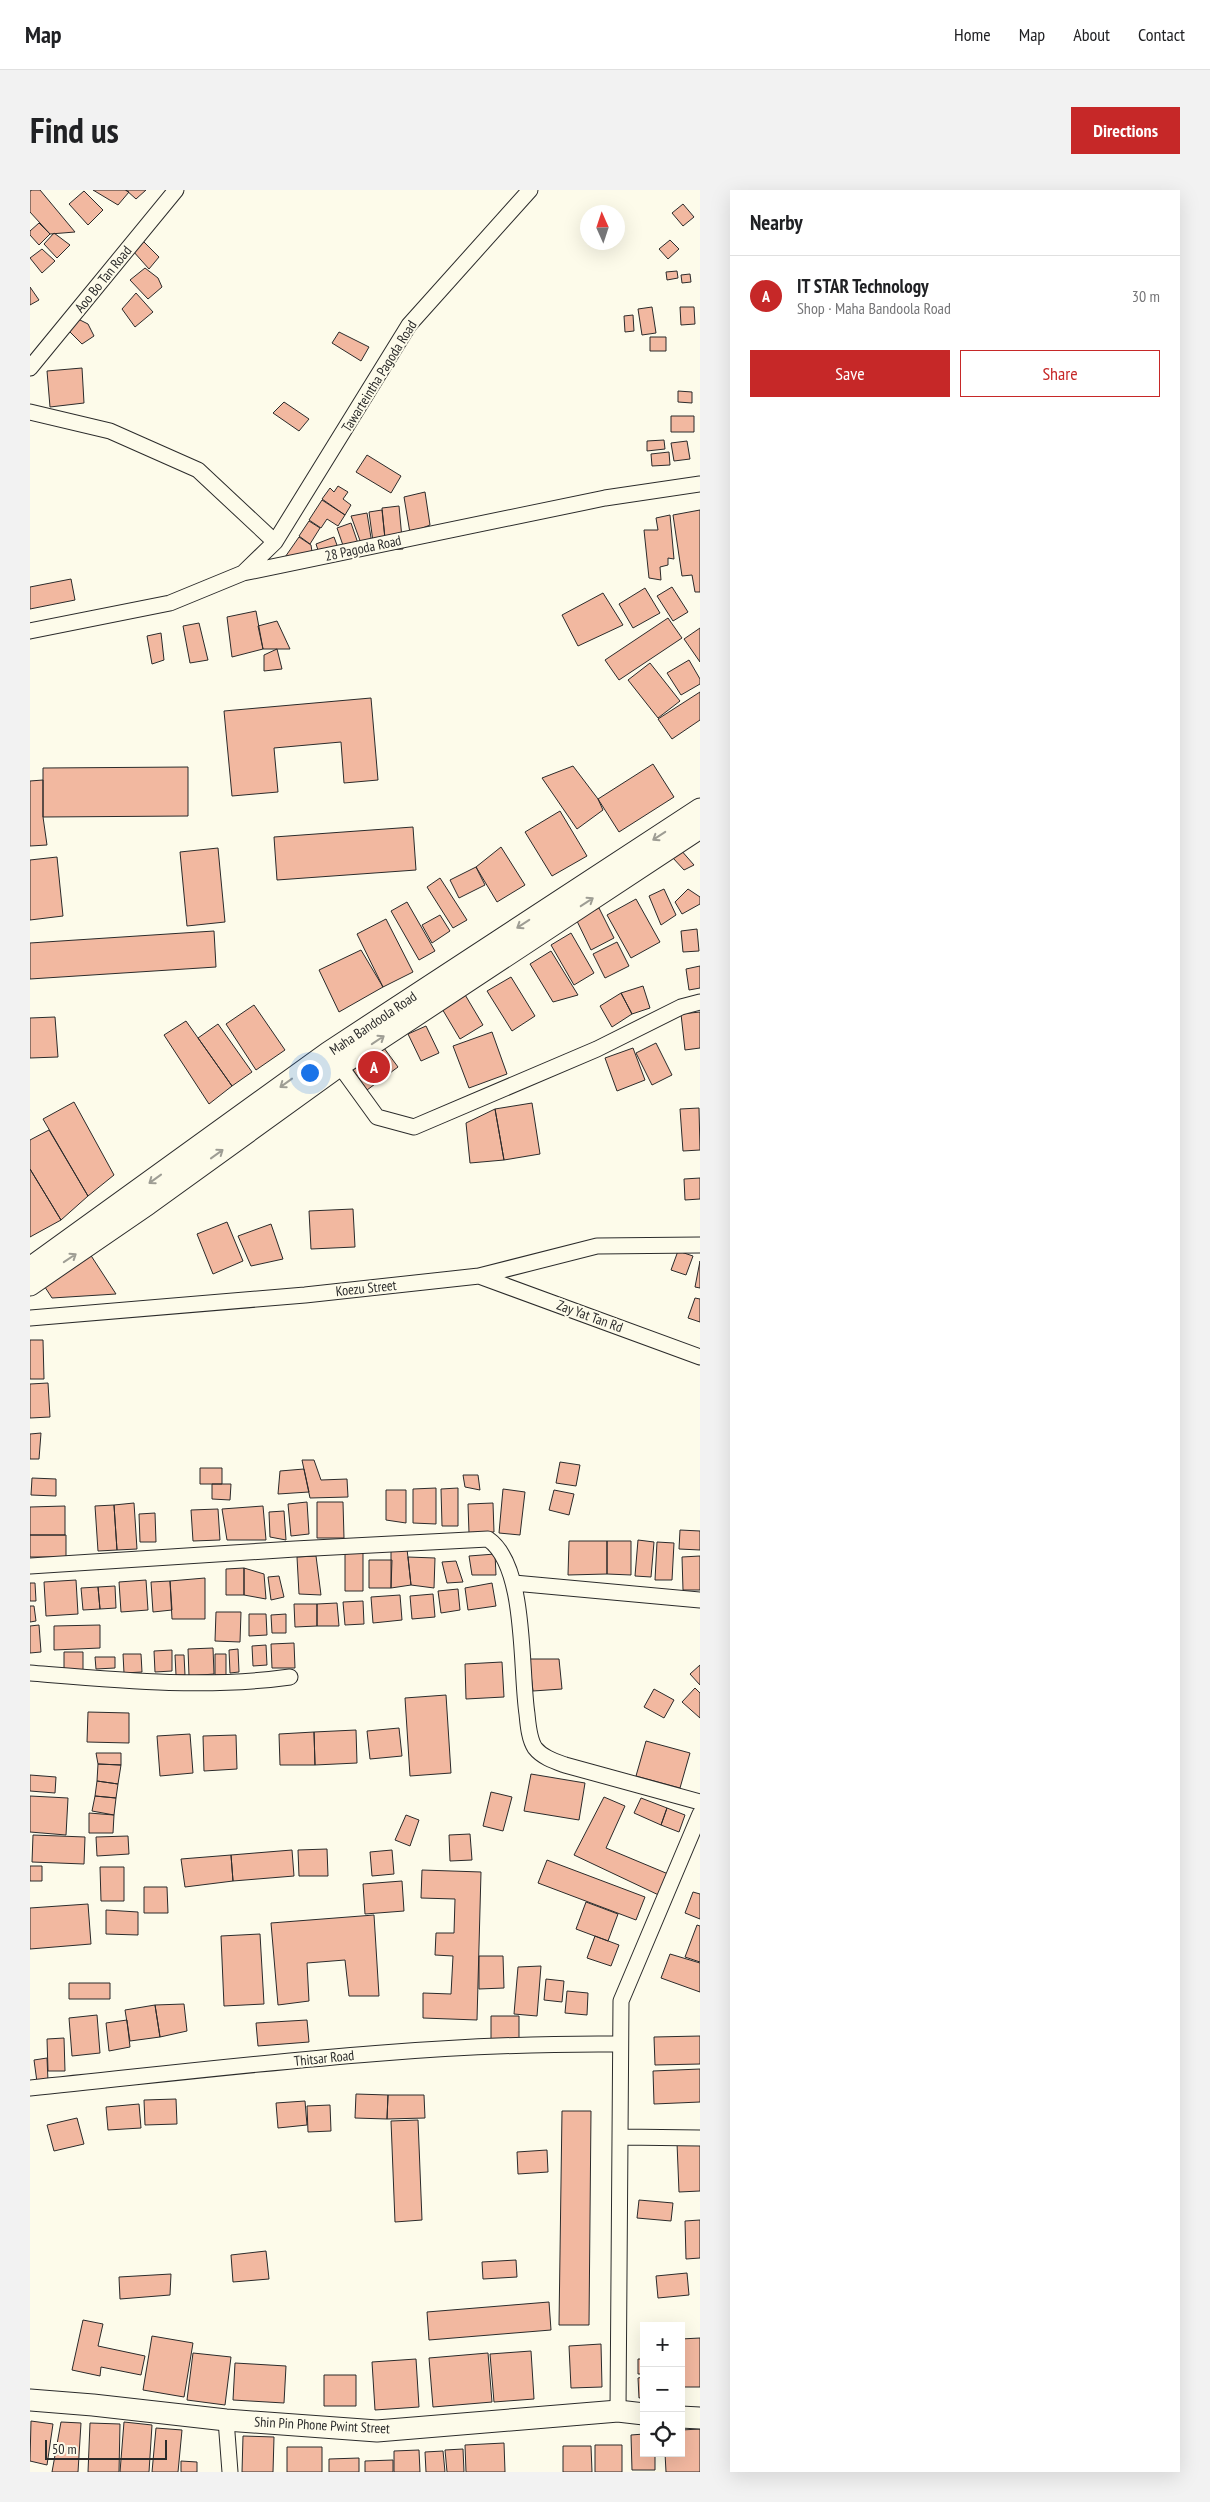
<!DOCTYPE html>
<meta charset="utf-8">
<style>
body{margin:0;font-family:"PT Sans Narrow",sans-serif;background:#f2f2f2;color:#202124}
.controls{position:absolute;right:15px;bottom:15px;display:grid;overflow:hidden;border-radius:0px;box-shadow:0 5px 20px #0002}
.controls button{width:45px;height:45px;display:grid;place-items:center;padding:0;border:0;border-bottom:1px solid #e0e0e0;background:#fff;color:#202124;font:25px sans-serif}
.compass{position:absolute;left:550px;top:15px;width:45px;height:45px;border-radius:50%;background:#fff;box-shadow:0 5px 20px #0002;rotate:357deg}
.scale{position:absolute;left:15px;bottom:12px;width:122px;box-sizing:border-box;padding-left:5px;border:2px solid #2b2b2b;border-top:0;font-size:14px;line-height:18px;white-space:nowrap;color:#2b2b2b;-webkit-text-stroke:4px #fdfbea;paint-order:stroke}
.you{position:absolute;left:279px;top:882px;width:18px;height:18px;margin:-12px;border:4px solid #fff;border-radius:50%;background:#1a73e8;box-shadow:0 0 0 8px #1a73e833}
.badge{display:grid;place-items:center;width:32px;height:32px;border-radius:50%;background:#c62828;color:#fff;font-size:16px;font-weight:700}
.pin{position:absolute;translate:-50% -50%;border:2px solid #fff;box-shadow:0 1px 5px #0006}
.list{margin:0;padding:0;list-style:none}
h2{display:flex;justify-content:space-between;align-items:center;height:65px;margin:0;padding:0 20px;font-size:21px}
h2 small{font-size:16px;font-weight:400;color:#757577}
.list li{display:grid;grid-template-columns:32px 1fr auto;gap:15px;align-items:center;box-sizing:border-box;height:80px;padding:0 20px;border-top:1px solid #e0e0e0}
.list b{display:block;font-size:19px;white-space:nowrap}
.list p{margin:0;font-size:16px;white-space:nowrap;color:#757577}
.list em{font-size:16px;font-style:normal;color:#757577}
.actions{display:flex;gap:10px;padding:15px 20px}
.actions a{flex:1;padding:11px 0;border:1px solid #c62828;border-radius:0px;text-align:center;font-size:18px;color:#c62828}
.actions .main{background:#c62828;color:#fff}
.icon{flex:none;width:28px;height:28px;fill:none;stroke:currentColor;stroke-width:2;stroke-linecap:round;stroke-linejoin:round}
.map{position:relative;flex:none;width:670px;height:2282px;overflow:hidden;border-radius:0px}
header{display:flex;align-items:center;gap:30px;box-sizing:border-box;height:70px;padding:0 25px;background:#fff;border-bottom:1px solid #e0e0e0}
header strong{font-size:24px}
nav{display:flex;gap:28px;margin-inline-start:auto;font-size:18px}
.intro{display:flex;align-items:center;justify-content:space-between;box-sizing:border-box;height:120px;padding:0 30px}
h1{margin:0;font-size:35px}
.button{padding:12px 22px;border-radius:0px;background:#c62828;color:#fff;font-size:18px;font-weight:700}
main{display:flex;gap:30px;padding:0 30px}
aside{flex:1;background:#fff;border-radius:0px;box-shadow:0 5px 20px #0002}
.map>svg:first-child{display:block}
.building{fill:#f2b8a0;stroke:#2b2b2b}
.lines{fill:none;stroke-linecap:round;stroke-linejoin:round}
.street-casing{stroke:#2b2b2b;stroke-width:17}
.secondary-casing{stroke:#2b2b2b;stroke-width:23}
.street{stroke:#fdfbea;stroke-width:15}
.secondary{stroke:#fdfbea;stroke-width:21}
.oneway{stroke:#9e9d94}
.labels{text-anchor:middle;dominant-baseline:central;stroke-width:4;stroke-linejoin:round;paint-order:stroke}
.street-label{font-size:14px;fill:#2b2b2b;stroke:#fdfbea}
</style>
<header>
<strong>Map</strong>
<nav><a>Home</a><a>Map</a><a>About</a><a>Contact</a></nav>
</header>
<div class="intro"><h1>Find us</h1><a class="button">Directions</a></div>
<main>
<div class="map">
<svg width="670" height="2282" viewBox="0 0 670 2282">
<rect width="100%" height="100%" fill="#fdfbea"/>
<!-- building -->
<path class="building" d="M2,0H10L45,42L20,44L0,22V1Z
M63,0H95L99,2L88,15Z
M96,0H116L106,9Z
M54,1L73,20L58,35L39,14Z
M653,14L664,27L653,36L642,23Z
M9,33L20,44L9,55L0,45V41Z
M24,43L40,55L27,68L14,54Z
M640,50L649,59L638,69L629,59Z
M113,51L129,67L119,79L103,61Z
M12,59L25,71L12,83L0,68Z
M115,78L128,88L132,97L118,109L100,90Z
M647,81L648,88L637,90L636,82Z
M660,84L661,92L652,93L651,85Z
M0,97L9,110L0,115Z
M106,103L123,122L105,137L92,119Z
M622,117L626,143L612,145L608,119Z
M650,117H664L665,134L651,135Z
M603,125L604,141L595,142L594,126Z
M48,129L58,134L64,146L52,154L38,140Z
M309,142L339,157L331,171L302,153Z
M620,147H636V161H620Z
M52,178L54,213L20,217L17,181Z
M648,201L662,202V213L648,212Z
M254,212L279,229L269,241L243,223Z
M641,226H664V242H641Z
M634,250L635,259L617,261V251Z
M657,251L660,269L644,271L641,253Z
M639,262L640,275L622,276L621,264Z
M337,265L371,286L361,303L326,282Z
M308,296L318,302L313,309L321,315L315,325L292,309L300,298L304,302Z
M395,302L400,335L380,343L374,307Z
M292,310L315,325L308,336L297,329L291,338L279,330Z
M369,316L373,359L356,360L352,318Z
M352,320L356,357L344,359L339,322Z
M670,320V402H665L662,385L652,386L643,325Z
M337,323L342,354L332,356L321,326Z
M640,325L644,369L638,368V375L630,377L631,390L619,388L614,340H628L626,328Z
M279,331L290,338L280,354L269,346Z
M321,333L331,362L317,367L307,338Z
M269,347L281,355L284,375L253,370Z
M304,347L311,366L292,372L286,354Z
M41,389L45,410L0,419V397Z
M642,397L658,422L643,431L627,406Z
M615,398L630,423L603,438L589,414Z
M573,403L593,435L548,456L532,425Z
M226,421L233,459L202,467L197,427Z
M638,428L652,448L589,490L575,470Z
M247,431L260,459H233L228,436Z
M169,433L178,470L160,473L153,436Z
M670,438V472L654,449Z
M131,443L134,470L122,474L117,446Z
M247,459L252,479L234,481V465Z
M659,470L670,489V494L651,505L637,483Z
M620,473L650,511L628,528L598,490Z
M670,502V530L642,549L628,529Z
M341,508L348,590L314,593L311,552L244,558L248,602L202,606L194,521Z
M623,574L644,607L589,642L568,609Z
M543,576L568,609L573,620L547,639L512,588Z
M158,577V626L13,627V578Z
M13,590V627L17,655L0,656V591Z
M530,621L557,666L522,686L495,642Z
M383,637L386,680L247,690L244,647Z
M471,657L495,695L467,712L446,677Z
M188,658L195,732L157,736L150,662Z
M650,659L664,675L654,680L643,668Z
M27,667L33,726L0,730V670Z
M446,677L455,695L429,708L420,690Z
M410,688L437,730L423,738L397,697Z
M634,699L646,725L631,735L619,706Z
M658,699L670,707V714L652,724L645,712Z
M606,709L630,752L601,768L577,725Z
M377,712L405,761L389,770L361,721Z
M569,718L584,748L561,760L546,729Z
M410,725L420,741L402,753L392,735Z
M356,729L383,782L353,797L327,744Z
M667,739L669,761L653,762L651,741Z
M184,741L186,777L0,789V753Z
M541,743L564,783L544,795L521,755Z
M587,752L599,776L575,788L563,764Z
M331,760L353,797L309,822L289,780Z
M521,761L548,805L523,812L500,774Z
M670,776V798L659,800L656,779Z
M481,787L505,826L482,841L457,801Z
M613,796L620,818L602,824L591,803Z
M431,798L453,835L430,849L408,812Z
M591,803L602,824L582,837L570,816Z
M224,815L255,860L226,880L196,834Z
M670,822V858L655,860L651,824Z
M25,827L28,867L0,868V828Z
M156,831L202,896L179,914L134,845Z
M188,834L222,882L202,896L168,848Z
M396,836L409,863L391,871L378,844Z
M462,842L477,884L439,898L423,856Z
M626,853L642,885L622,895L606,863Z
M354,858L368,877L337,900L323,880Z
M603,858L615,890L587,901L575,868Z
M44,912L84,985L58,1006L13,929Z
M502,913L510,964L474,970L465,919Z
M669,918L670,960L653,961L650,919Z
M465,919L474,970L440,973L436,933Z
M19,940L58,1006L31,1030L0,979V950Z
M0,979L31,1030L0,1047Z
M670,988V1009L655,1010L654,989Z
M323,1019L325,1057L281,1059L279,1021Z
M197,1032L213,1071L183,1084L167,1044Z
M241,1034L253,1069L221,1076L208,1046Z
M58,1061L86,1104L22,1108L11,1091Z
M648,1061L663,1066L656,1085L641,1080Z
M670,1071V1098L665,1097Z
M665,1108L670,1109V1132L658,1128Z
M0,1150H13L14,1189H0Z
M18,1193L20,1227L0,1228V1194Z
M11,1243L9,1269H0V1244Z
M272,1270H284L291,1290L317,1289L318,1307L280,1308Z
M530,1272L550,1275L546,1296L526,1293Z
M170,1278H192V1294H170Z
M274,1279L279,1302L248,1304L250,1281Z
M433,1285H448L450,1300L435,1297Z
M2,1288L26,1289V1306L1,1305Z
M182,1294H201L200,1310L182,1309Z
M406,1298V1334L383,1333V1299Z
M428,1298V1336H412L411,1299Z
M473,1299L495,1302L490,1345L469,1343Z
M356,1300H376V1333L356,1330Z
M524,1300L544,1304L539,1325L519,1320Z
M277,1312L279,1344L261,1346L258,1314Z
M287,1312H313L314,1348H287Z
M104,1313L107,1359L87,1360L84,1315Z
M463,1313L464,1342L439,1343L438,1314Z
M84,1315L87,1360L68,1361L65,1316Z
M35,1316V1345H0V1317Z
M233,1316L236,1350H197L192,1319Z
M188,1319L190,1350L163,1351L161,1320Z
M254,1321L256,1350L240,1347L239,1322Z
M125,1323L126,1352H110L109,1324Z
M650,1340L670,1341V1360L649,1359Z
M0,1345H36V1367H0Z
M608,1350L624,1352L621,1387L605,1386Z
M539,1351H577V1384L538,1385Z
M577,1351H601V1385L577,1384Z
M627,1352L644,1353L642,1390H625Z
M377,1359L381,1395L361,1398V1360Z
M333,1362V1401H315V1364Z
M465,1364L466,1385H442L439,1366Z
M286,1366L291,1405L269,1404L267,1367Z
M670,1366V1400H653L652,1367Z
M378,1367L405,1368L404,1398L381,1395Z
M339,1370H362L361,1398H339Z
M426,1371L433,1392L417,1393L412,1372Z
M214,1378V1405H196V1379Z
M214,1378L234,1384L236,1409L214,1405Z
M249,1386L254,1407L241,1410L238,1387Z
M175,1388V1429H142L140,1391Z
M46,1390L48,1424L16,1426L14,1392Z
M116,1390L118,1420L91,1422L89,1392Z
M140,1391L142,1420L123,1422L121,1392Z
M0,1393H5L6,1411H0Z
M462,1393L466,1416L438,1420L435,1398Z
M85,1396L86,1418L70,1419L68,1397Z
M68,1397L70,1419L53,1420L51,1398Z
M428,1399L430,1420L411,1423L408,1401Z
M403,1404L405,1427L382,1429L380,1406Z
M370,1405L372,1430L343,1433L341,1407Z
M333,1411L334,1434L315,1435L313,1412Z
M307,1413L309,1436H287V1414Z
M264,1414H287V1436L265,1437Z
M0,1416H4L6,1431L0,1432Z
M186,1422H211L210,1452L185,1451Z
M219,1424H236L237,1445L219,1446Z
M256,1424V1443H242L241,1425Z
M9,1435L11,1462L0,1463V1436Z
M70,1435V1458L24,1460V1436Z
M264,1453L265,1478H242L241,1454Z
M236,1455L237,1475L223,1476L222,1456Z
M183,1458L184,1484L159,1486L158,1459Z
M208,1459L209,1482L200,1483L199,1460Z
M142,1460V1481L125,1482L124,1461Z
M34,1462H53V1482L34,1483Z
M93,1464H111L112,1482L94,1483Z
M185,1464H196V1485H185Z
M145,1465H154L155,1485H146Z
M65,1467H85V1478L66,1479Z
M499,1469H529L532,1499L503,1501Z
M472,1472L474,1507L436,1509L435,1474Z
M670,1475V1495L660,1484Z
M665,1498L670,1503V1528L652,1512Z
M624,1499L644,1510L634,1528L614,1517Z
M416,1505L421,1583L380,1586L375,1508Z
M58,1522L99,1523V1553L57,1552Z
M369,1538L372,1566L340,1569L337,1541Z
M326,1540L327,1573L285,1575L284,1542Z
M284,1542L285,1575H250L249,1544Z
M160,1544L163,1583L130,1586L127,1546Z
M206,1545L207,1579L174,1581L173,1546Z
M616,1551L660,1563L650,1598L606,1586Z
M66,1563H91V1575L68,1574Z
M68,1574L91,1575L88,1594L67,1591Z
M501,1584L555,1593L549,1630L494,1621Z
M0,1585L26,1587L25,1603L0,1601Z
M67,1591L88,1594L86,1608L65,1606Z
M461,1602L482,1607L473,1641L453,1636Z
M0,1606L38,1608L36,1645L0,1642Z
M65,1606L86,1608L84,1625L62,1621Z
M574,1607L595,1616L576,1658L643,1686L635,1708L544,1665Z
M611,1608L637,1618L631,1635L604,1623Z
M637,1618L655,1625L649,1642L631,1635Z
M59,1623L84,1625L83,1643H59Z
M376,1625L389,1630L380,1656L365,1650Z
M440,1644L442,1670L420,1671L419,1645Z
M3,1645L55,1647L54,1674L2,1672Z
M98,1646L99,1664L67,1666L66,1647Z
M297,1659L298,1686H269L268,1660Z
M262,1660L264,1686L203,1691L201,1665Z
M362,1660L364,1684L342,1686L340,1662Z
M201,1665L203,1691L155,1697L151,1669Z
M517,1670L615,1707L606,1730L508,1693Z
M0,1676H12V1691H0Z
M70,1677H94V1711H71Z
M392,1680L451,1682L447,1830L393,1828V1803L421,1804L423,1766L405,1765L406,1743H424L425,1709L391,1708Z
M372,1691L374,1721L335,1724L333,1694Z
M114,1697H137L138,1723H114Z
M663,1702L670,1704V1729L655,1723Z
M556,1712L588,1724L578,1751L546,1739Z
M58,1714L61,1754L0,1759V1718Z
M76,1720L108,1722V1745L76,1744Z
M344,1725L349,1806H319L315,1770L277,1773L279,1811L248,1815L241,1733Z
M667,1735L670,1736V1772L655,1767Z
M230,1744L234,1814L194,1816L191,1746Z
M565,1746L589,1755L581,1776L557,1768Z
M640,1764L670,1773V1802L631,1788Z
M449,1766H473L474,1798L449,1799Z
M511,1776L507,1826L484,1824L488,1777Z
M516,1789L534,1791L532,1812L514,1810Z
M39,1793H80V1809H39Z
M537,1801L558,1803L557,1825L535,1823Z
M154,1814L157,1841L130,1847L125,1815Z
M125,1815L130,1847L100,1851L95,1820Z
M67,1825L70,1863L42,1866L39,1828Z
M461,1826H489V1852H461Z
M97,1830L100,1857L79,1861L76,1833Z
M277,1830L279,1852L228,1856L226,1833Z
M670,1846V1874L625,1875L624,1847Z
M34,1848L35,1881H18L17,1849Z
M17,1868L18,1891L7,1892L4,1870Z
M670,1879V1912L624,1914L623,1881Z
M326,1904L358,1905L357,1929L325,1928Z
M358,1905H394L395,1928L357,1929Z
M146,1909L147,1934L115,1935L114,1910Z
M275,1911L277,1935L248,1938L246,1913Z
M109,1914L111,1938L78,1940L76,1917Z
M300,1915L301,1941L278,1942L277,1916Z
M532,1921H561L559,2135H529Z
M47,1928L54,1954L24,1961L17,1935Z
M388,1930L392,2030L365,2032L361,1931Z
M670,1952V2001L649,2002L647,1953Z
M517,1960L518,1982L488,1984L487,1962Z
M609,2010L643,2013L641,2031L607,2028Z
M670,2030V2068L656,2069L655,2031Z
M236,2061L239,2089L203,2092L201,2065Z
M486,2070L487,2087L453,2089L452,2072Z
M657,2083L659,2105L628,2108L626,2086Z
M141,2084L140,2105L90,2109L89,2087Z
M519,2112L521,2140L399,2150L397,2122Z
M53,2130L73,2134L68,2156L115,2166L111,2185L71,2177L70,2186L42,2180Z
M122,2146L163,2153L154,2207L113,2200Z
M670,2148V2197H651V2149Z
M571,2154L572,2197L541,2198L539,2156Z
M501,2161L504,2209L464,2212L460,2164Z
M163,2163L201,2167L195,2215L157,2210Z
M458,2163L462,2212L403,2217L399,2168Z
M386,2169L389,2217L345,2220L342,2172Z
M608,2169H614V2184H608Z
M205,2173L256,2176L254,2213L203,2210Z
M294,2185H326V2216H294Z
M614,2187V2207L609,2208L608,2188Z
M1,2231L23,2234L17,2275L0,2271Z
M31,2232L51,2233L48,2282H22Z
M94,2232L122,2235L119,2282H90Z
M60,2233L90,2234L89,2282H58Z
M126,2238L152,2240L148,2282H122Z
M670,2239V2282H636L635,2263H651V2240Z
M614,2244V2263H625V2280H602L601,2245Z
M213,2246L244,2247L243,2282H212Z
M474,2253L475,2282H436L435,2255Z
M565,2255H592V2282H565Z
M533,2256H561L562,2282H533Z
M257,2257H292V2282H257Z
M433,2259L434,2282H417L415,2260Z
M389,2260L390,2282H364V2261Z
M413,2261L415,2282H396L395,2262Z
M329,2268V2282H299V2269Z
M363,2270V2282H335V2271Z
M151,2271L167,2272V2282H151Z"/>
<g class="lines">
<!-- street casing -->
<g class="street-casing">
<path id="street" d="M0,178L146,0
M0,222L80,241L168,280L245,352
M213,383L245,352L379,135L500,0
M0,441L140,413L213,383L575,308L670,294
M305,869L347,927L384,937L567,859L651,817L670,812
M449,1086L670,1167
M0,1128L275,1105L449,1086L567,1056L670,1055
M0,1376L265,1359L458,1349C497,1376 490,1478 497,1524C498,1534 499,1549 505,1558C512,1567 524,1571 535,1575L670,1612
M484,1393L670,1410
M0,1483C85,1490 175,1499 260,1487
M0,1898C196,1878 392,1852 589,1854
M592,1947L670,1948
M588,2221L591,1811L670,1624
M196,2230L200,2282"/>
</g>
<!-- secondary casing -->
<g class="secondary-casing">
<path id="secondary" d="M0,1078L299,862L670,619
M0,1095L118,1014L309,876L670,638
M0,2210L63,2215L196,2230L347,2241L588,2221L614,2224
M651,2227L670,2228"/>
</g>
<!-- street -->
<use href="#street" class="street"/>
<!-- secondary -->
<use href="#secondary" class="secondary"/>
</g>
<!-- one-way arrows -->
<defs><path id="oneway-shaft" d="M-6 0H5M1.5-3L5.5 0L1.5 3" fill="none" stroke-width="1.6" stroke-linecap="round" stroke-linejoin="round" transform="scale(1.25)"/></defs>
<g class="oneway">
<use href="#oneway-shaft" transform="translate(629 646) rotate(147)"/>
<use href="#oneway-shaft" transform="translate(557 712) rotate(-33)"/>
<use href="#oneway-shaft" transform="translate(493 734) rotate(147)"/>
<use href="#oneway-shaft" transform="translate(348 850) rotate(-34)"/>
<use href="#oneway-shaft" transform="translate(256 893) rotate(144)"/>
<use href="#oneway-shaft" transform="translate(187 964) rotate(-36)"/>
<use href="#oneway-shaft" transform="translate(125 989) rotate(144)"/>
<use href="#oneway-shaft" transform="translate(40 1068) rotate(-34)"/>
</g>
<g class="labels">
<!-- street labels -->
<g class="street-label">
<text transform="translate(73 89) rotate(-51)">Aoo Bo Tan Road</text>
<text transform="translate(349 186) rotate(-58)">Tawarteintha Pagoda Road</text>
<text transform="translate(333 358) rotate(-12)">28 Pagoda Road</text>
<text transform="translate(343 833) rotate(-34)">Maha Bandoola Road</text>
<text transform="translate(336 1098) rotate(-6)">Koezu Street</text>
<text transform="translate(560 1126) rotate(20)">Zay Yat Tan Rd</text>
<text transform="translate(294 1868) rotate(-6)">Thitsar Road</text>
<text transform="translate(292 2235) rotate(3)">Shin Pin Phone Pwint Street</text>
</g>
</g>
</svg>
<div class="controls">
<button>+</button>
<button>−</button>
<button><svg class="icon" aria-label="locate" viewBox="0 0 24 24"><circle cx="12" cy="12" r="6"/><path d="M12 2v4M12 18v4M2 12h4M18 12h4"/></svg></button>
</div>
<svg class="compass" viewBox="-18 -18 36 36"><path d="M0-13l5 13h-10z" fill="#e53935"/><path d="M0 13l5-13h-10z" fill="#757577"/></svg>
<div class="scale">50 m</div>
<div class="you"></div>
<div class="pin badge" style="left:344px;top:877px">A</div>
</div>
<aside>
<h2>Nearby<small></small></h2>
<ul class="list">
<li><span class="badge">A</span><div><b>IT STAR Technology</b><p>Shop · Maha Bandoola Road</p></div><em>30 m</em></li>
</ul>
<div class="actions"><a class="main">Save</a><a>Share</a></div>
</aside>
</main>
